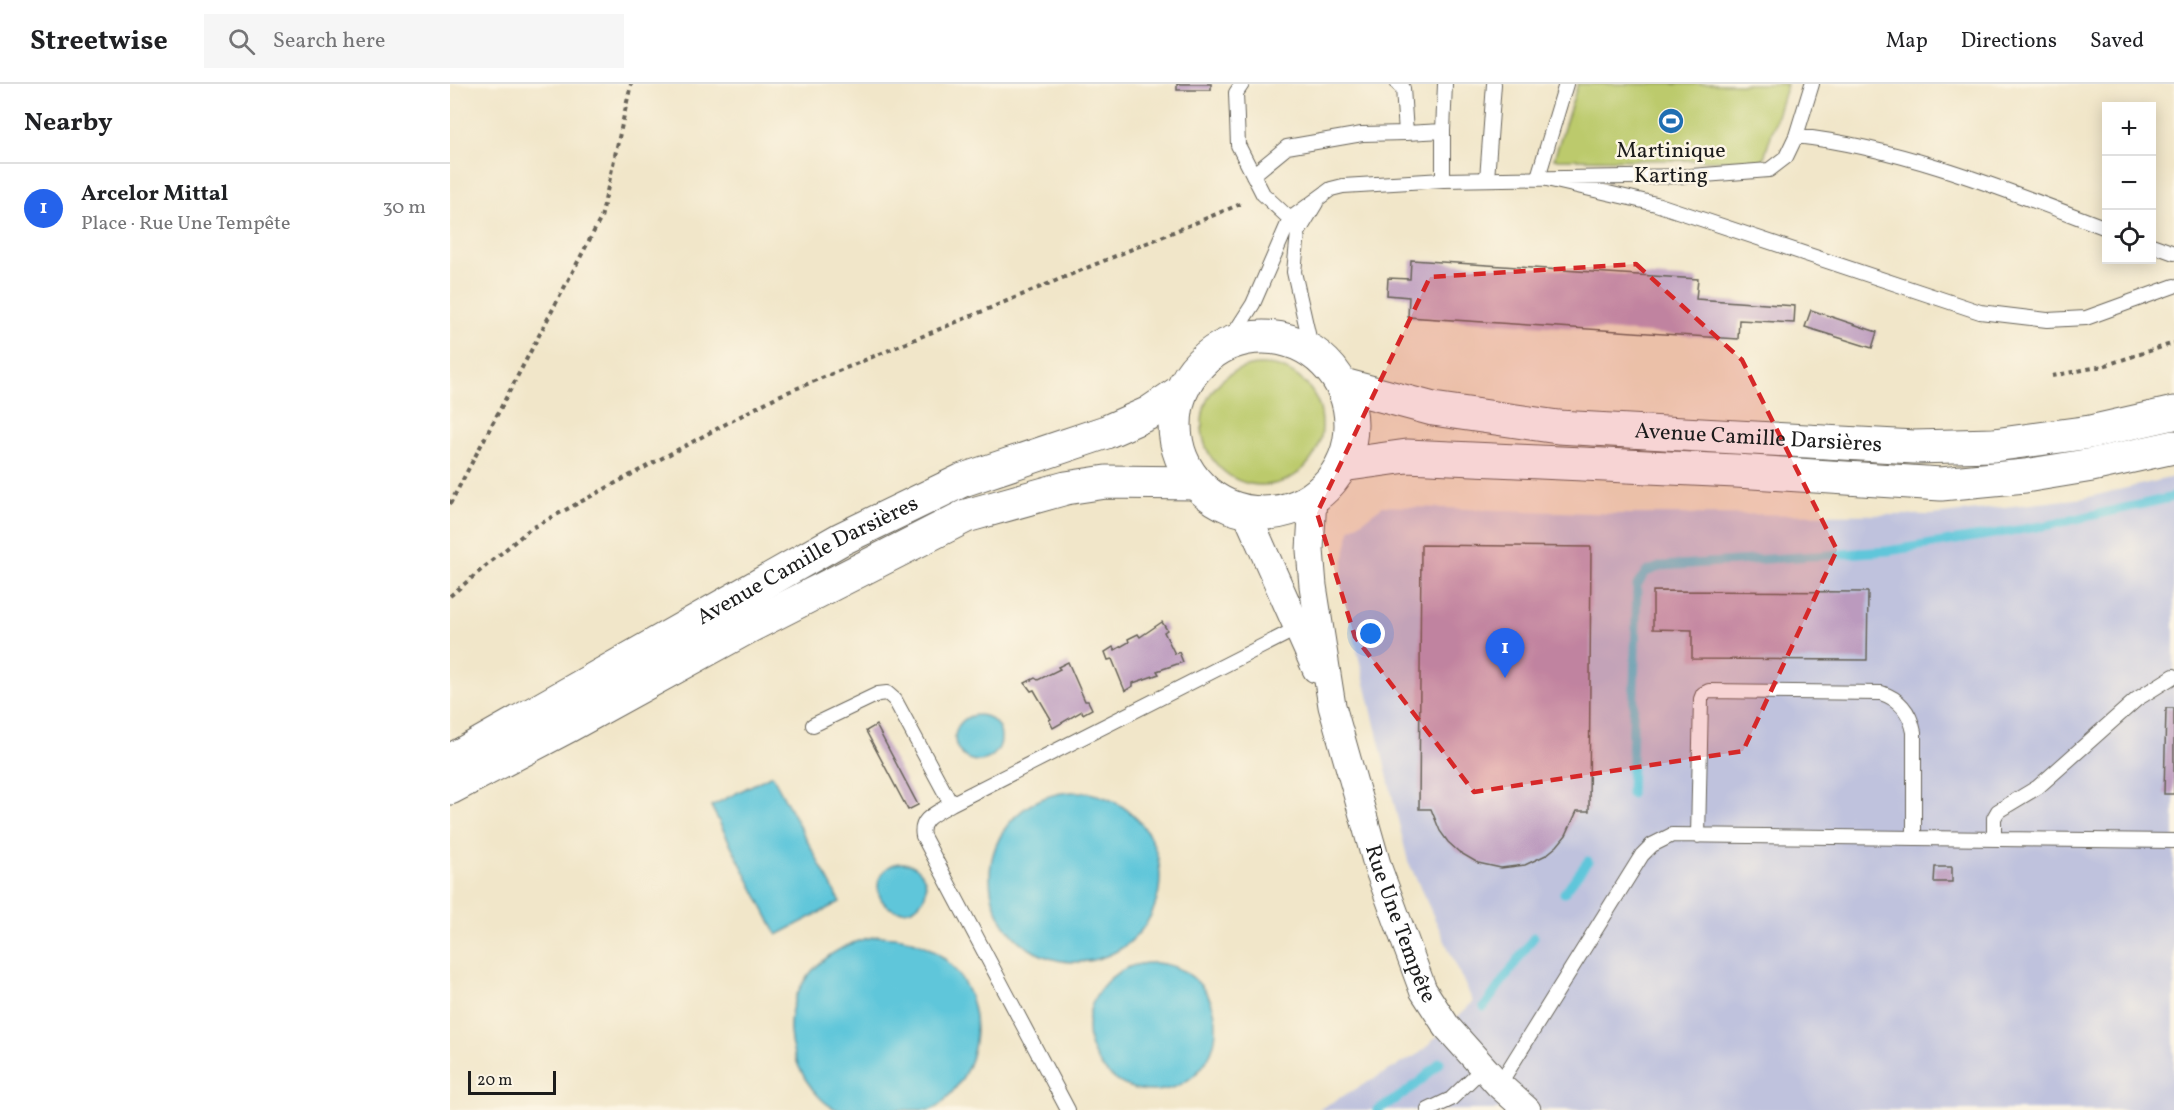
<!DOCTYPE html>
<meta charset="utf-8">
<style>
body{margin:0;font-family:Vollkorn,serif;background:#f6f6f6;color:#202124}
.controls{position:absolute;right:18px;top:18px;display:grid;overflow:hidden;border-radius:0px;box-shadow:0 3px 15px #0003}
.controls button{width:54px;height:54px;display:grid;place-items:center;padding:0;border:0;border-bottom:2px solid #e0e0e0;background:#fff;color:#202124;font:30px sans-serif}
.scale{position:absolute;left:18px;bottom:15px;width:88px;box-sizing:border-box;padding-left:6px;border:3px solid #1c1c1c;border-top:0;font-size:16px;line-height:21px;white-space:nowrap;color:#1c1c1c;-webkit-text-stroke:4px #fcf5e5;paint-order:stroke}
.you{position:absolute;left:921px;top:550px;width:21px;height:21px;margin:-15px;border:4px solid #fff;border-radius:50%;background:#1a73e8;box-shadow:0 0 0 9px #1a73e833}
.badge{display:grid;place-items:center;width:39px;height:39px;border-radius:50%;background:#2563eb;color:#fff;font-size:20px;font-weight:700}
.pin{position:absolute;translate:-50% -50px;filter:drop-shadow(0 2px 3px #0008)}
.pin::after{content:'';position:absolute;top:32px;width:21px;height:18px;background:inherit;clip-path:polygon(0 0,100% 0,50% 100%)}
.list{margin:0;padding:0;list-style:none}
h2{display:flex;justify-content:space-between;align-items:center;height:78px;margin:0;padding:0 24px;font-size:26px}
h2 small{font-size:20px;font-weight:400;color:#757577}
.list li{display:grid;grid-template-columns:39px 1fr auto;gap:18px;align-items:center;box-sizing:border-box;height:90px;padding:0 24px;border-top:2px solid #e0e0e0}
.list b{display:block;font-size:22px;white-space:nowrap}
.list p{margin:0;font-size:20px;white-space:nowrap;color:#757577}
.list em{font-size:20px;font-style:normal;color:#757577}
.icon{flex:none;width:33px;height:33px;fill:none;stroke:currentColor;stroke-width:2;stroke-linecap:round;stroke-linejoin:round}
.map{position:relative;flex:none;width:1724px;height:1026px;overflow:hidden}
header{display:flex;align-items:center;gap:36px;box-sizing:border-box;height:84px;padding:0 30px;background:#fff;border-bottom:2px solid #e0e0e0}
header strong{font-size:28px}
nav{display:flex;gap:33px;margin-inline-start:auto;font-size:21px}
.search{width:420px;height:54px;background:#f6f6f6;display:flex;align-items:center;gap:15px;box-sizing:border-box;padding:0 21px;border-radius:0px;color:#757577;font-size:22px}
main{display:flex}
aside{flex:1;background:#fff}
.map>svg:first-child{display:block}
.industrial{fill:#bfc2dd}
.green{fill:#bcca6c;stroke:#6c7344;stroke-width:1.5}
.water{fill:#5ec6da;stroke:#3d717b;stroke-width:1.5}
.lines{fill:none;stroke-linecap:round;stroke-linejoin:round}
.stream{stroke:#5ec6da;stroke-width:9}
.building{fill:#bb9abe}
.service-casing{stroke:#676359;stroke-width:16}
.minor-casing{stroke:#676359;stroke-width:29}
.primary-casing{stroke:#676359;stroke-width:35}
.path{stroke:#676359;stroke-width:4;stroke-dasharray:4.5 4.5;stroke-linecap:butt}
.service{stroke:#fff;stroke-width:14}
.minor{stroke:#fff;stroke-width:27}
.primary{stroke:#fff;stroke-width:33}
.marked{fill:#d62828;fill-opacity:0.2;stroke:#d62828;stroke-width:4.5;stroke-dasharray:12 8;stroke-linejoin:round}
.labels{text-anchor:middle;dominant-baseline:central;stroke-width:5;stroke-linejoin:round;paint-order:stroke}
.poi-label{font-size:22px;fill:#1c1c1c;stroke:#fcf5e5}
.street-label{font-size:22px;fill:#1c1c1c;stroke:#fcf5e5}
</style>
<header>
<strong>Streetwise</strong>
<div class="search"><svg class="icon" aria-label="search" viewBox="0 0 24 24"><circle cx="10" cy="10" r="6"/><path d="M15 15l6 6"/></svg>Search here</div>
<nav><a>Map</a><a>Directions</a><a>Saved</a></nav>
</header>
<main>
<aside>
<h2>Nearby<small></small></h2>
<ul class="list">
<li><span class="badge">1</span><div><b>Arcelor Mittal</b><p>Place · Rue Une Tempête</p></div><em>30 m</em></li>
</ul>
</aside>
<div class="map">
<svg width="1724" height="1026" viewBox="0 0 1724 1026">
<rect width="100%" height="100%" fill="#fcf5e5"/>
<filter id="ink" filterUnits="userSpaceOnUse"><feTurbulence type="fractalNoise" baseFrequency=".0167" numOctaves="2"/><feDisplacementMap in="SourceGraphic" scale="12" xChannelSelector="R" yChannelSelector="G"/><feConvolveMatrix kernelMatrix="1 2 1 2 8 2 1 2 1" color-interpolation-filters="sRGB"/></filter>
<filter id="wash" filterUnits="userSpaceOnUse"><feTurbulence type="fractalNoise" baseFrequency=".008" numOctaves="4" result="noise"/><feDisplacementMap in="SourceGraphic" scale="24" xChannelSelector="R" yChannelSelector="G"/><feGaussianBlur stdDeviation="1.35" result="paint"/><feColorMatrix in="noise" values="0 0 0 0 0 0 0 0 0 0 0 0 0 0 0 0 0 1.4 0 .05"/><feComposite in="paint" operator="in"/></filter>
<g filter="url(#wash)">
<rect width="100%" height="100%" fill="#f1e6c9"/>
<!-- industrial -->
<path class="industrial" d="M1724,393V1026H868L970,969L1023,918L958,777L890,496L900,446L933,422L1171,430L1483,431L1634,414Z"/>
<!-- green -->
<path class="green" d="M1128,0H1337L1313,77L1104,75Z
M752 341a60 60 0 1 1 120 0a60 60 0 1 1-120 0Z"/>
<!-- water -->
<path class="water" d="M505 654a23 23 0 1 1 46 0a23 23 0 1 1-46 0Z
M322,691L390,818L327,851L261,722Z
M540 793a85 85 0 1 1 170 0a85 85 0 1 1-170 0Z
M428 803a24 24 0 1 1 48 0a24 24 0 1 1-48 0Z
M428,852C442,853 455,853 468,859C526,881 543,954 507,1002C501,1010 490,1023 480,1026C467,1026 448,1026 435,1026C421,1026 403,1026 389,1026C376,1023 363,1007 356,996C315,931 357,864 428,852Z
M638 943a64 64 0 1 1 128 0a64 64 0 1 1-128 0Z"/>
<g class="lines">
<!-- stream -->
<path class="stream" d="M1181,710L1187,501L1196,488L1212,482L1438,467L1599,441L1724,413
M1114,809L1138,777
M1034,923L1084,853
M927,1026C951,1013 972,998 990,978"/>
</g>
<g id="blocks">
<!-- building -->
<path class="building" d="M727,0H761V6H727Z
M961,176L1248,195L1246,215L1345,222L1344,239L1289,236L1288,255L958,233L959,213L937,211L938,194L960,195Z
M1361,226L1427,248L1422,264L1355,243Z
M971,461L1141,463L1139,727H1127L1116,751L1107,762L1096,771L1075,781L1051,784L1028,779L1009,768L998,758L990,747L981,725H969Z
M1203,507L1418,508L1417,576L1242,575V546L1203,545Z
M712,538L717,546L714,548L725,570L729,568L733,578L707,587L709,590L683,599V602L675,607L662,575L658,576L655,568L663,563L665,566L679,558L678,555L688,550L690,553Z
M618,578L635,617H638L642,625L633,630L632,627L603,644L599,636L601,635L584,606L581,607L575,599L585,594L588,596L610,585L608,583Z
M1716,624H1724V710H1714Z
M426,641L468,721L458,726L416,647Z
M1485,783H1502V798H1484Z"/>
</g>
</g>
<g filter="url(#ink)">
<use href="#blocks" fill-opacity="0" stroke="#676359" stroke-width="1.5"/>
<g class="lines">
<!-- service casing -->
<g class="service-casing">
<path id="service" d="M792,0L786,9L788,61L813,110L840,135
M1116,0L1088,93L1206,120L1530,228L1597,236L1636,234L1724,202
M1362,0L1346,52C1454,64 1556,106 1656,144
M993,47L995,0
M956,49L993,47V96
M803,91L837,63L912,50L956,49L953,4L948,0
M1037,95L1044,0
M1702,161L1724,169
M778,259L803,220L840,135L881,105L893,102L993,96L1241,92L1319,86L1336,73L1346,52
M862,267L844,188L848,149L866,119
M363,641L428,610L437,609L445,616L501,720L848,544
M501,720C487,729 469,734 473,752L618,1026
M1248,752L1251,615L1253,610L1259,607L1431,609C1450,615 1460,628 1464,648V754
M1544,755V734L1548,727L1588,703L1687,615L1724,592
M1049,1001L1192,771L1202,761L1222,751L1724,757
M978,1026L1001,1015L1033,984"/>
</g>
<!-- minor casing -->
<g class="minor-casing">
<g id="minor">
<path id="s1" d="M863,414L860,466L863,502L882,622L928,784L973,906L997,943L1049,1001L1077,1026"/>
<path d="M796,428L866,585"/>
</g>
</g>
<!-- primary casing -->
<g class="primary-casing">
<g id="primary">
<circle cx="813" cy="341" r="88"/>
<path id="s2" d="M893,301L983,325L1108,343L1464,363L1544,361L1640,348L1724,329"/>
<path d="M892,381L957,372L1286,387L1491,400L1575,392L1642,381L1724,363"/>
<path id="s3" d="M0,677L391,455L513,396L656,348L699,329L730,308"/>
<path d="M0,704L118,642L298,543L516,432L616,404L656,398L746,399"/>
</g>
</g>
<!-- path -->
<path class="path" d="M1602,292L1653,282L1724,259
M0,420L151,134L181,0
M0,512L80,445L326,313L793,119"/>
<!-- service -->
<use href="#service" class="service"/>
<!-- minor -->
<use href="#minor" class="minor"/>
<!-- primary -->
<use href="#primary" class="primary"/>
</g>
</g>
<!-- marked area -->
<path class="marked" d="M1186,180L1292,276L1387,466L1293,667L1024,708L905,553L867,429L980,193Z"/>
<!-- icons -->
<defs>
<g id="stadium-disc" transform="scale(1.35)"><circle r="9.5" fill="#1f6fb2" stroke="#fcf5e5"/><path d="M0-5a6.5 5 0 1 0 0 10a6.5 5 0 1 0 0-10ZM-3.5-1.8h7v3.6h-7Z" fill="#fff"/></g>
</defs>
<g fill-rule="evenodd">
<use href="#stadium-disc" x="1221" y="37"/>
</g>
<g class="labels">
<!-- poi labels -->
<g class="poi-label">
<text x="1221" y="67">Martinique<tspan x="1221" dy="25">Karting</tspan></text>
</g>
<!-- street labels -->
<g class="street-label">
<text stroke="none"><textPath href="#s2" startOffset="420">Avenue Camille Darsières</textPath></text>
<text stroke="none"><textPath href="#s3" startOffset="410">Avenue Camille Darsières</textPath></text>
<text stroke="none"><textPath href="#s1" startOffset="438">Rue Une Tempête</textPath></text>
</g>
</g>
</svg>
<div class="controls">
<button>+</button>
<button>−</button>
<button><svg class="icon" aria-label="locate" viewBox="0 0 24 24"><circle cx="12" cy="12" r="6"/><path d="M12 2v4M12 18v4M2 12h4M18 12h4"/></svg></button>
</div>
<div class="scale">20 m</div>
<div class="you"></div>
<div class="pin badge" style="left:1055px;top:594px">1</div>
</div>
</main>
